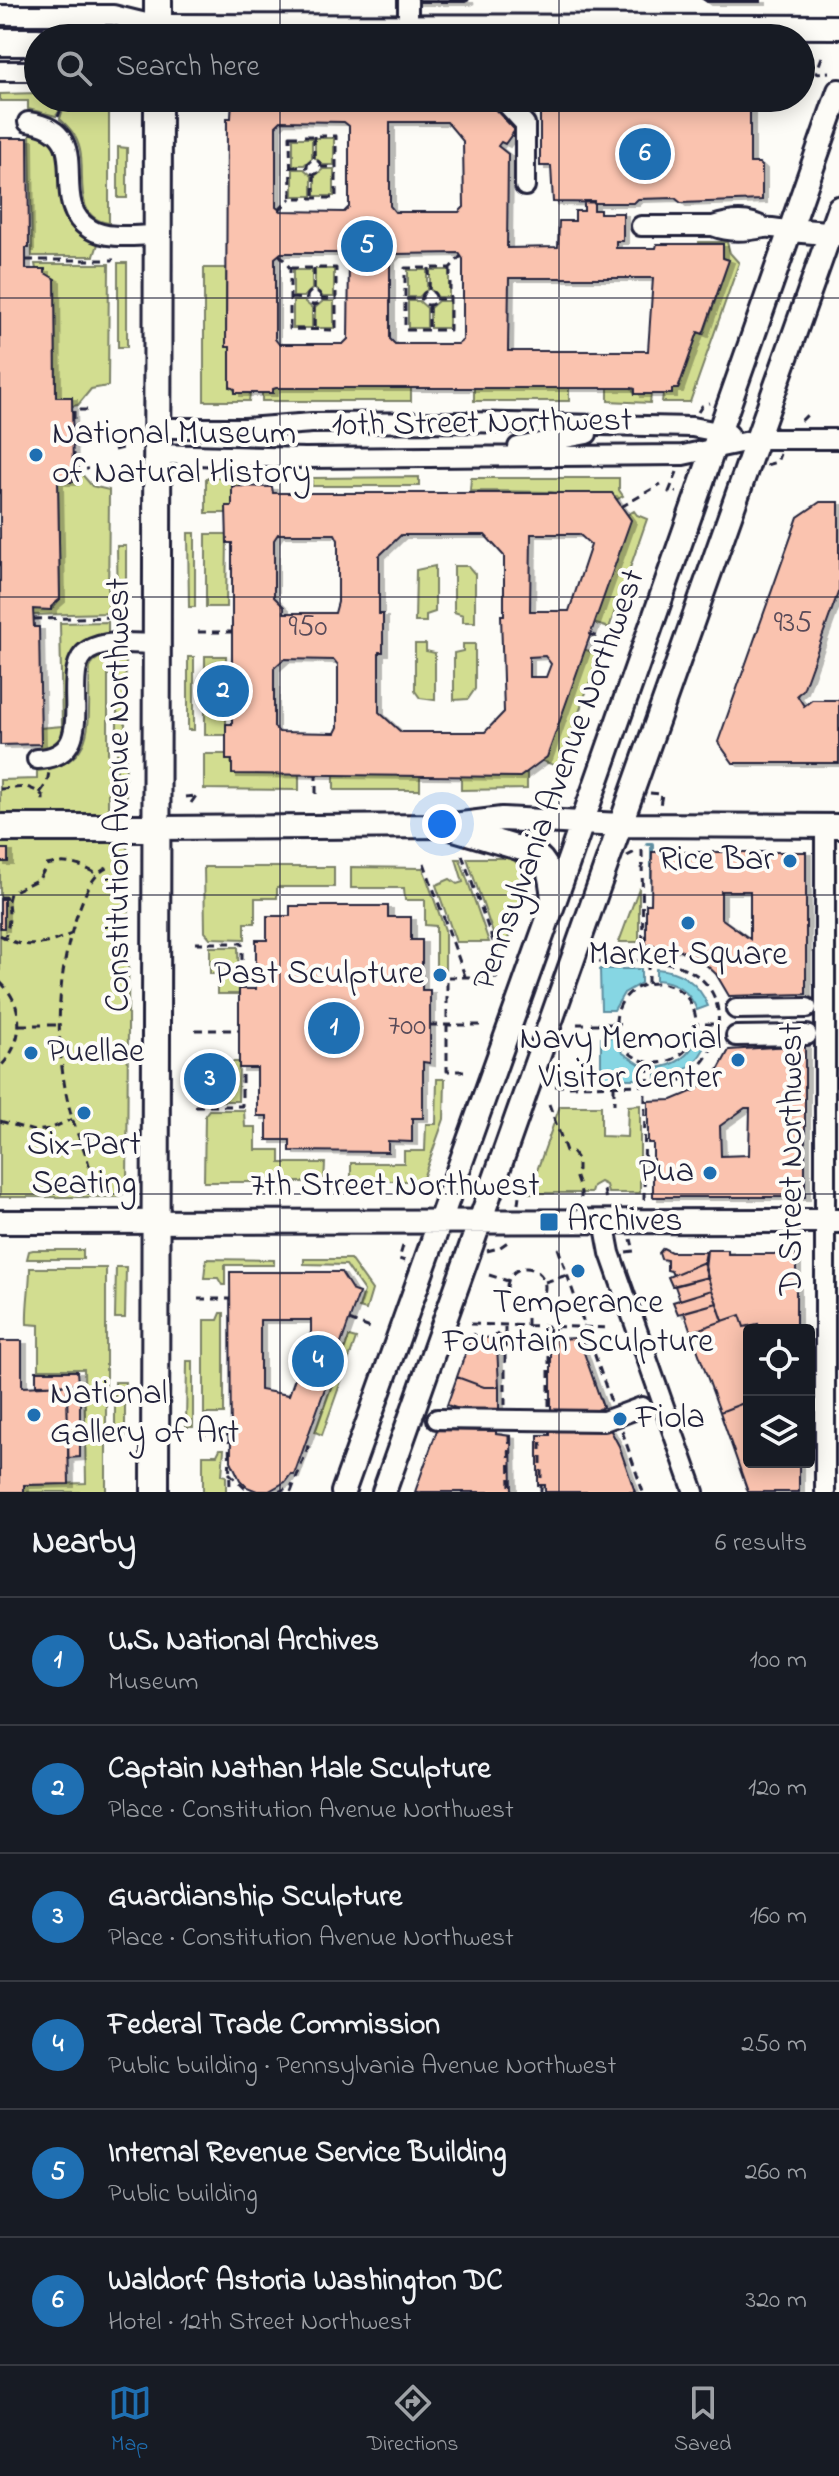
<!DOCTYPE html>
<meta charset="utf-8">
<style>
body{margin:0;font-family:"Indie Flower",sans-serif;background:#20242c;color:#f1f3f6}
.controls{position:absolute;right:24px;bottom:24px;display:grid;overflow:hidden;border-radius:8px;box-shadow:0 4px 20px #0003}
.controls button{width:72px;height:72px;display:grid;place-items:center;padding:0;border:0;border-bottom:2px solid #363941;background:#171b24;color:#f1f3f6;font:40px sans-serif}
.you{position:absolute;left:442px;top:824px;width:28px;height:28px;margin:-20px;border:6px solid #fff;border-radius:50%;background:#1a73e8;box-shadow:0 0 0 12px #1a73e833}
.badge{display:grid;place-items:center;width:52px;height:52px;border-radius:50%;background:#1f6fb2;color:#fff;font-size:26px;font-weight:700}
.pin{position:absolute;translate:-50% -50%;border:4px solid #fff;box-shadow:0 2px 8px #0006}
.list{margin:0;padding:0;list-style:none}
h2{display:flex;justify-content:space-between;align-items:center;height:104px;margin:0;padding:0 32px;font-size:34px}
h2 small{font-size:26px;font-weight:400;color:#9ea1a6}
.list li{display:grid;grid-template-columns:52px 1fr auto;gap:24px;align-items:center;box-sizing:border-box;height:128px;padding:0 32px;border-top:2px solid #363941}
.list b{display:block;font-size:30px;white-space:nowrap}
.list p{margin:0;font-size:26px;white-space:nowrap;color:#9ea1a6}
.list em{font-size:26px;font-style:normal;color:#9ea1a6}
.icon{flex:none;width:44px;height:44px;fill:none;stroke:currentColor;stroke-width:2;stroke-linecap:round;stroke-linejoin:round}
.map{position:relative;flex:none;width:839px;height:1492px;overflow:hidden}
.search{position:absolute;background:#171b24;box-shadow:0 4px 20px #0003;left:24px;right:24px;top:24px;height:88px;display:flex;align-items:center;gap:20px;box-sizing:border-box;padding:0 28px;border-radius:44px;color:#9ea1a6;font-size:30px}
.sheet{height:872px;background:#171b24}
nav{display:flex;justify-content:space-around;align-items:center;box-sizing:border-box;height:112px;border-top:2px solid #363941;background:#171b24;font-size:22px;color:#9ea1a6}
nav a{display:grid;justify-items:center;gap:4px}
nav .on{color:#1f6fb2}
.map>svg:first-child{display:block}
.green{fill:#d2dd90;stroke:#7a8066;stroke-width:2}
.water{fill:#86d6e3;stroke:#5e8ea0;stroke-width:2}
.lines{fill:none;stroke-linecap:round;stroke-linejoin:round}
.stream{stroke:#5e8ea0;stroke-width:4}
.building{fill:#fac3af;stroke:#22223b;stroke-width:2;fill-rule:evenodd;filter:url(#shadow)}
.minor-casing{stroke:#22223b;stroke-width:24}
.major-casing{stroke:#22223b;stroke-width:28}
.highway-casing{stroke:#22223b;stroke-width:32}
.path{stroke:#22223b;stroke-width:3;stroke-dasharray:8 6;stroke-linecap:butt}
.minor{stroke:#fdfcf7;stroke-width:18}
.major{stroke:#fdfcf7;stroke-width:22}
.highway{stroke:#fdfcf7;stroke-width:26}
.grid{fill:none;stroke:#22223b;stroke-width:2;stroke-opacity:0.55}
.poi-dot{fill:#1f6fb2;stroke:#fdfcf7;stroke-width:3}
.labels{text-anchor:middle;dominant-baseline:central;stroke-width:8;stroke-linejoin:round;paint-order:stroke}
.number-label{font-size:30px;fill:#584a58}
.street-label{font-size:34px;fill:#22223b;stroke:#fdfcf7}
.poi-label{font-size:34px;fill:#22223b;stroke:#fdfcf7;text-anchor:start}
</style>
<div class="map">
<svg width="839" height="1492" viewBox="0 0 839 1492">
<defs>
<filter id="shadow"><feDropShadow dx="5" dy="3" stdDeviation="0" flood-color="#0004"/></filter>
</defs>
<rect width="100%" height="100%" fill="#fdfcf7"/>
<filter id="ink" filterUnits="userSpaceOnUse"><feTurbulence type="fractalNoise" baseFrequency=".0125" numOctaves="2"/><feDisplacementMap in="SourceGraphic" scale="16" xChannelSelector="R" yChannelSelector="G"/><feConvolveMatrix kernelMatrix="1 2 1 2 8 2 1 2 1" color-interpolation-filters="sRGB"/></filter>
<g filter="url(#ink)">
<!-- green -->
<path class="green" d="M38,93V98H63L62,107L56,116L28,109V101H0V94Z
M66,98H109V223C72,218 86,176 80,150C77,136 70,128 60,119Z
M30,131C35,133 43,134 48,138C80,159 33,221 99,241L94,256H32Z
M293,138H312V158L304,165H293Z
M315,138H334V165H323L315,158Z
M118,147L127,148V198H118Z
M293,169H304L312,176V196H293Z
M323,169H334V196H315V176Z
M699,242H727L730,253L739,263L690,402H662L663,394H672V389L679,388L698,332L704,334L729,260L723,258V244H699Z
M118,263H127V347H118Z
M35,264H109L108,386L91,389L78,405L72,406L71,397H56L55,280L45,273V269H36Z
M204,268H226V347H230L232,387L236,393H250L249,401H204Z
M334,269V297H323L315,289V269Z
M293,270H312V289L304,297H293Z
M408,270H427V290L419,297H408Z
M430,270H449V297H438L430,289Z
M293,301H304L312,308V328H293Z
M323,301H334V328H315V308Z
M408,301H419L427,308V328H408Z
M438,301H449V328H430V308Z
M276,388H411V401H262V393H273V389Z
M474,388H569V401H474Z
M608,388H632L635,394H651L650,403L608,401Z
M73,472H80L92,486L109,490L108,613L33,615V609L51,610L60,599L58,482H72Z
M246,477V486H233L232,506L226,513H206V478Z
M419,477V486H312V478Z
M471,478H619V490L623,496L616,500L551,492L470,491Z
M634,511L637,515L647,519L609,628L593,623L627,515Z
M188,533H195V607H189Z
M206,534H227L226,607H206Z
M117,546H126V613H118Z
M435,566V612L426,615V622H415L416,570Z
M454,566H468L475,574V622H463V615L454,612Z
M108,622V636C33,642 101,731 41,750L40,728L62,726L60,623Z
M415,644H426V651L435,653V700L420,698L415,691Z
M463,644H475V689L468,699L454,700V653L463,651Z
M584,649L599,655L560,767L542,761L547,757Z
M117,654H126L125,714H117Z
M103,655V660L108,661V816L0,815V780L37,779V771C102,764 86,715 90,668L93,662Z
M205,656H226V735H205Z
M188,657H194V730H188Z
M117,721H125L126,797H117Z
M204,754H226L232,760V774H299V790L204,789Z
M527,772V789L461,790V775Z
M334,774L420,775V790H334Z
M120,842L127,847L129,858L127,1192L117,1197H0V843Z
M467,858H511L525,870L527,883L507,942H496Z
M456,859H460L489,942H456L436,885L450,879L457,884L463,882Z
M204,867H334V887H277V898H255V923H245V939L210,938L205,932Z
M351,867L423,868L445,930V970L436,969V926L425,925V900H405L404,888H351Z
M639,888V942H619Z
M210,947H238L239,994H217V974H210Z
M216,1062H239L238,1101H210V1079L216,1078Z
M437,1079H445L444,1119L422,1181H351V1163H404V1151H425L426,1124H436Z
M640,1105V1193H608L606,1185L600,1182L593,1186L591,1193H529L560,1106H601V1136L627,1137L628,1106Z
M209,1110H244L245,1127H256V1150H280V1163H325L324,1182H204L205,1115Z
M33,1250H83V1259H27L29,1251Z
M206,1259L274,1260V1265H225V1285H222L218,1278H204Z
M304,1259H350L372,1290L366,1310L359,1308L364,1291L346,1265L304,1264Z
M116,1267H126L125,1318H115Z
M30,1268H106V1492H24V1485L86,1483L84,1369H39V1325L27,1324C26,1305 30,1287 30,1268Z
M221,1313H224V1414H204V1320H218Z
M349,1337L356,1339L322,1435L315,1432Z
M187,1361H193V1427H186Z
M115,1382H125V1440H115Z
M220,1449H224L222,1475L226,1476V1492H203V1455H217Z"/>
<!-- water -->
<path class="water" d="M600,969H641V983L624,993L614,1010H601Z
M656,969C680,970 699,983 708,1006L697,1010C689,991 676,981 656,980Z
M614,1037L623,1053L641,1065V1079H601V1038Z
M698,1037L708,1040C699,1064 681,1077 656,1079V1068C677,1066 690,1055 698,1037Z"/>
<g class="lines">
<!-- stream -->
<path class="stream" d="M647,844H652V880"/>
</g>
<!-- building -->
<path class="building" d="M415,0H469L465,2H415Z
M704,0H761V2H707Z
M232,98H484L515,130L505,144L501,142L498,146L508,154L507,248L558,247L559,221H575V211H584V201H594V210H600V213H623V241H616V248H656L657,244H723V258L729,260L703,334L698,332L678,389H672V394H635V389L632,388H276L273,389V393H235V389L230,387V347H226L227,118H231ZM281,121L344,122L349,126V207L344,212L281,211L276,207V126ZM390,122H447L463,141L464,207L459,212H395L390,206ZM281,253H344L349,258L348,339L343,344H279L275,339V258ZM459,253L463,259V340L458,344H395L390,339V259L395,254ZM509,278H653L648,351H508Z
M551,98H762L759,101L750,102V163H759L762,166V200L681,203L675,198L638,199L634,203L553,202L551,166H540V99Z
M0,138H28L29,248H26V269H45V273L55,279L56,397H72L73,482H58L60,599L51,607V610L33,609L34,627H39L41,744L0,745Z
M232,486L272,487L273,493H612L631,520L547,757L520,777L232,774V760H226V724H232V543H227L226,506H232ZM278,534H335L338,540V602L335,613H284V607L274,597V540ZM531,534H579L591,545L569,611H530ZM401,535H485L504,556V615H501L504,712L485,732H401L379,712V652H383V614H379V556ZM545,656L551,664L546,677H529V657ZM284,659L334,660L338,665V727L335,733L279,732L274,727V668Z
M820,502H839V590L803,690L797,695L804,706L812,700H839V763H733L718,742L798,517Z
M0,849H8V862H0Z
M652,852H806V994L729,996L716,974L702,961L678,949L646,945V904H651ZM721,891H750V939L721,918Z
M0,899H4V928H0Z
M290,906H388V917H411V940H422V990H430V1063L423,1062V1118H412V1142L388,1141V1152L290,1151V1140H267V1116H257V1068H239V989H256V940H267V916H290Z
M805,1045V1197H653V1143H648V1101L672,1100L696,1090L716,1074L729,1050ZM745,1108H750L749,1155L721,1156L720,1126Z
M663,1248L671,1252H706L704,1262L673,1275L671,1271L667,1270V1260L661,1259L659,1253Z
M707,1250H728V1254H796V1330H760L758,1324L744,1327L740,1315L723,1321L705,1270Z
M704,1262L708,1277L672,1286L668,1277Z
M230,1272H341L353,1291L359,1293L294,1475L291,1474L285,1482L269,1491H257L247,1487L240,1480L231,1461ZM260,1320H311V1332L289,1395L260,1390Z
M708,1277L712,1290L680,1300L675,1286Z
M712,1290L717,1303L678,1314L673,1302Z
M717,1303L723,1321L691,1332L684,1312Z
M740,1315L744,1327L751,1326L752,1330H749V1401L720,1412L691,1332Z
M474,1334L478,1337L492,1338L497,1334L502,1337L501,1343L497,1345L499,1387H484L457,1377L469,1343L468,1339Z
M579,1338L583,1342L582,1347L603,1407L592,1413H551V1339Z
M0,1341H22V1387L67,1385L69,1484L24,1485V1492H0Z
M36,1371H77L78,1384L36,1385Z
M457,1377L484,1387H499V1413H471L447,1405Z
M67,1398H80V1431H68Z
M749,1401V1462H799V1492H748L720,1412Z
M550,1429H610L619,1446L635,1492H545V1485H538V1435H550Z
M437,1430L496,1431V1434L511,1436L512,1492H415Z
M80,1440V1457L68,1458V1441Z"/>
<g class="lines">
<!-- minor casing -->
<g class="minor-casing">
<path id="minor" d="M0,15H113L158,26
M408,26V0
M0,71H38
M501,98L525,124V186
M28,122C100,132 44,201 90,229C107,240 138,235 158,235
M641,226H713
M764,228C749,218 730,220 713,226C731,233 746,231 764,228C772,227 782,230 790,230
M157,428H244L312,423L466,422L692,427L729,434
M518,447L587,434
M157,454L305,458L683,455L759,439H839
M37,759C105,757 54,671 89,650C108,639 136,644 157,644
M736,1009L807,1008
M736,1036L807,1035
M604,1221L610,1253L694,1492
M437,1419L604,1421L642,1407
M825,1492V826"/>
</g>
<!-- major casing -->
<g class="major-casing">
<path id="major" d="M158,26L839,27
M790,230L839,234
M156,828L445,826L502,819L621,825L839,826
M454,829L532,852C550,862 551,880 553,899
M0,1222L839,1221
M343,1492L563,877L839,91
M384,1492L839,208"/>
</g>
<!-- highway casing -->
<g class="highway-casing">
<path id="highway" d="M123,38L158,26
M158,38V0
M0,42H38
M0,828H156
M155,1492L158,98"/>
</g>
<!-- path -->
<path class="path" d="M822,57L816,73L829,72
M58,117L65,98
M290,136H336V198H291Z
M314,136V160
M307 167a7 7 0 1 1 14 0a7 7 0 1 1-14 0Z
M291,167H307
M321,167H336
M314,173V197
M279,210L291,198
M279,254L290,268
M26,260H114
M290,268H336V330L290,329Z
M314,268V292
M429,268V292
M450,268V330H405V268H450L461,256
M307 298a7 7 0 1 1 14 0a7 7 0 1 1-14 0Z
M422 298a7 7 0 1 1 14 0a7 7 0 1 1-14 0Z
M291,298L307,299
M321,299H336
M406,299H422
M435,299H450
M314,305V329
M429,305V329
M87,410H74V469H88
M698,412L702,406L710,403
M801,421L807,415
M72,439L114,438
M114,450L130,446
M766,465L777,462L780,454
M677,472L669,492H677
M256,474V487
M621,507L661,484
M34,619L113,617
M198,632H232
M589,634L616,643
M0,789L27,787L39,792L43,796V803
M40,793L47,783L49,772
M650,793L662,794L660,806
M316,794V774
M185,797L196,796
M191,803L196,796
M642,850L643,962
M462,855L502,966
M627,856L639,850
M424,863L465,976
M0,897H5C11,907 10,928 4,938
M8,901L10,893L39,879L47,865C67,860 79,864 97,874
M0,935C24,951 46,945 71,934
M195,943H242V990
M648,962V984
M0,982C26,1006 24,1043 0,1067
M616 1023a40 40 0 1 1 80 0a40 40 0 1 1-80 0Z
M577,1024H620
M691,1024H718
M20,1025H59
M430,1025H481
M195,1030H238
M464,1071H447V977H498
M555,1086L670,1085C721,1068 740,994 686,969C660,956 626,962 599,962
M614,1086V1104
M648,1086L649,1062
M549,1104L566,1151L572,1152L578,1160V1170L575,1175L581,1192V1204
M195,1106H242V1068
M0,1121L34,1131L50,1129L72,1119
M91,1181C91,1159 78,1139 72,1118C53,1050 55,972 80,907C86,891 95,869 113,866
M604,1190L606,1200
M419,1196L425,1186L432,1184
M644,1200L645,1088
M518,1204L519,1195
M403,1246L399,1259L405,1261
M558,1248L611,1402
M487,1251L499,1248L509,1241
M626,1252L634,1251L631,1239
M507 1287a19 19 0 1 1 38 0a19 19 0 1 1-38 0Z
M489,1275L508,1281
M545,1282L567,1275
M198,1299H231
M349,1320L373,1329
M471,1324L611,1328
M527,1326V1306
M505,1405V1325
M549,1406V1326
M622,1431L643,1492
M198,1435H231
M229,1435L230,1492
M509,1436L510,1492
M229,1473L249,1492
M278,1492L293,1485
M291,1492L308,1447L304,1446
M541,1492V1436"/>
<!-- minor -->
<use href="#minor" class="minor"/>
<!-- major -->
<use href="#major" class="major"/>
<!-- highway -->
<use href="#highway" class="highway"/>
</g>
</g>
<!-- grid -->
<path class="grid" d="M280,0V38M559,0V38M280,98V1492M559,98V1492M0,298H839M0,597H839M0,895H839M0,1194H839"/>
<!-- markers -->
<g class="poi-dot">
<circle cx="36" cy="455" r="8"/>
<circle cx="790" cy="861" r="8"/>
<circle cx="688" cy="923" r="8"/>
<circle cx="440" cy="975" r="8"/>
<circle cx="31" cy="1053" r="8"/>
<circle cx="738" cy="1060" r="8"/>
<circle cx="84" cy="1113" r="8"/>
<circle cx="710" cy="1173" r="8"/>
<rect x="539" y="1212" width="20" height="20" rx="4"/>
<circle cx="578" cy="1271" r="8"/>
<circle cx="34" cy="1415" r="8"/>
<circle cx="620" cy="1419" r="8"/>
</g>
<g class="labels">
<!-- number labels -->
<g class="number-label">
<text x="793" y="624">935</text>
<text x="308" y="628">950</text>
<text x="407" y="1027">700</text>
</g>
<!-- street labels -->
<g class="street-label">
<text transform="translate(482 424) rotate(-1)">10th Street Northwest</text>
<text transform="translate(560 780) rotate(-70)">Pennsylvania Avenue Northwest</text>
<text transform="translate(120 795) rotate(-90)">Constitution Avenue Northwest</text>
<text transform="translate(793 1159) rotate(-90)">D Street Northwest</text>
<text x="395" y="1187">7th Street Northwest</text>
</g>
<!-- poi labels -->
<g class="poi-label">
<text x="52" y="435">National Museum<tspan x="52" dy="39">of Natural History</tspan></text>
<text x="774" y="861" text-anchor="end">Rice Bar</text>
<text x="688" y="956" text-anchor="middle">Market Square</text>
<text x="424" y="975" text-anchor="end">Past Sculpture</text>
<text x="722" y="1040" text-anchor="end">Navy Memorial<tspan x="722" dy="39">Visitor Center</tspan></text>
<text x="47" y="1053">Puellae</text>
<text x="84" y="1146" text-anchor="middle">Six-Part<tspan x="84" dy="39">Seating</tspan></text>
<text x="694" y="1173" text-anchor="end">Pua</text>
<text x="567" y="1222">Archives</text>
<text x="578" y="1304" text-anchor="middle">Temperance<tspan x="578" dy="39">Fountain Sculpture</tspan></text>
<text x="50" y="1395">National<tspan x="50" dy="39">Gallery of Art</tspan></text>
<text x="636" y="1419">Fiola</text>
</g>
</g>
</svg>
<div class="controls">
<button><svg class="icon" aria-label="locate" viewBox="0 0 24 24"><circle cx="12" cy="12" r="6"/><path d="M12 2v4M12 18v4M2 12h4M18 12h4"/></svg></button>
<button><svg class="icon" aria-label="layers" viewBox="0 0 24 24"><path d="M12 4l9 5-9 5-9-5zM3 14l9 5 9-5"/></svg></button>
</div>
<div class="you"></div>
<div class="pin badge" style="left:334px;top:1028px">1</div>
<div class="pin badge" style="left:223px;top:691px">2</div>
<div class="pin badge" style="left:210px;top:1079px">3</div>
<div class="pin badge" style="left:318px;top:1361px">4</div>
<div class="pin badge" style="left:367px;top:246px">5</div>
<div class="pin badge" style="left:645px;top:154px">6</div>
<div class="search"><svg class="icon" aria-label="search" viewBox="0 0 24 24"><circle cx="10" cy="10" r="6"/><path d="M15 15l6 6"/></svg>Search here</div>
</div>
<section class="sheet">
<h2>Nearby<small>6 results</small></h2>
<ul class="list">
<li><span class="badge">1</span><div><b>U.S. National Archives</b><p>Museum</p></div><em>100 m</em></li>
<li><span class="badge">2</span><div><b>Captain Nathan Hale Sculpture</b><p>Place · Constitution Avenue Northwest</p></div><em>120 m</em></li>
<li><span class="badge">3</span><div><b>Guardianship Sculpture</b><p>Place · Constitution Avenue Northwest</p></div><em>160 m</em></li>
<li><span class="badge">4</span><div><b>Federal Trade Commission</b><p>Public building · Pennsylvania Avenue Northwest</p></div><em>250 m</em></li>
<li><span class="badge">5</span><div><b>Internal Revenue Service Building</b><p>Public building</p></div><em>260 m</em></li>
<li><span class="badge">6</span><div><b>Waldorf Astoria Washington DC</b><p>Hotel · 12th Street Northwest</p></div><em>320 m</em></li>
</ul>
</section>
<nav>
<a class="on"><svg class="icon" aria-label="map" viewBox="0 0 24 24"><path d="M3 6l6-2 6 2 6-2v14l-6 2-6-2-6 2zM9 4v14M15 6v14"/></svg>Map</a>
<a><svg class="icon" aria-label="directions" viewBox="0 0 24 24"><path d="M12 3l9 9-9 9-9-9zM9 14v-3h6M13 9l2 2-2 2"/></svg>Directions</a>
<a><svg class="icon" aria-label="saved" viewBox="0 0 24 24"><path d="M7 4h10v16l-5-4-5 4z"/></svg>Saved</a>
</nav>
